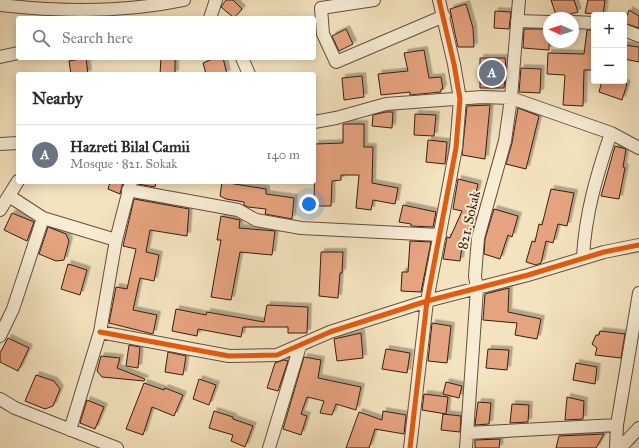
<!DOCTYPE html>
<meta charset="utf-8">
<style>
body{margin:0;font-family:"IM FELL Great Primer",serif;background:#f7f7f7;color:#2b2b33}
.controls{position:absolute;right:12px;top:12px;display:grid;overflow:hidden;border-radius:4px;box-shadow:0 2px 10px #0003}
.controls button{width:36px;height:36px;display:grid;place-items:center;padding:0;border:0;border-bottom:1px solid #e1e1e2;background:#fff;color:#2b2b33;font:20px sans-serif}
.compass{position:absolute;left:543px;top:12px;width:36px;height:36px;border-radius:50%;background:#fff;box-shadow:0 2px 10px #0003;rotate:273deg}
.you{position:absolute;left:309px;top:204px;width:14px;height:14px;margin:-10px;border:3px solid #fff;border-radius:50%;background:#1a73e8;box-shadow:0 0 0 6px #1a73e833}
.badge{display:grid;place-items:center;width:26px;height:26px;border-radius:50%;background:#8f2418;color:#fff;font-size:13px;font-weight:700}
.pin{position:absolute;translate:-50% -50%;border:2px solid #fff;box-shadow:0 1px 4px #0006}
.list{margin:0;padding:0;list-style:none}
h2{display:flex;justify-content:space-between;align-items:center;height:52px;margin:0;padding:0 16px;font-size:17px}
h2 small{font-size:13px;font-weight:400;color:#7c7c81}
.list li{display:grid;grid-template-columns:26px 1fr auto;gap:12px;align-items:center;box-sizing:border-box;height:60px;padding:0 16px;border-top:1px solid #e1e1e2}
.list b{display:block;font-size:15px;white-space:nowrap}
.list p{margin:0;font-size:13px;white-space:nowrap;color:#7c7c81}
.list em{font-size:13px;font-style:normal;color:#7c7c81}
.icon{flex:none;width:22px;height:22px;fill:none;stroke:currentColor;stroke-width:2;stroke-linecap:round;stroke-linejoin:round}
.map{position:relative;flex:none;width:639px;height:448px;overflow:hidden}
.search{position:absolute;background:#fff;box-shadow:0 2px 10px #0003;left:16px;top:16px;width:300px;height:44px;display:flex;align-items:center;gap:10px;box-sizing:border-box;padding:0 14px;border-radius:4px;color:#7c7c81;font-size:15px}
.panel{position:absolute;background:#fff;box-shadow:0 2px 10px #0003;left:16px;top:72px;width:300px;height:112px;border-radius:4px}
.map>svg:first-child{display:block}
.building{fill:#e6a37f;stroke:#381d10;filter:url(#shadow)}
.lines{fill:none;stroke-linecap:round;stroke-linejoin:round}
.minor-casing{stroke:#674e3c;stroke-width:14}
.minor{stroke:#f7edd5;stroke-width:12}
.cycleway-casing{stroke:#f7edd5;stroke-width:8}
.cycleway{stroke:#e8590c;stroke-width:5}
.labels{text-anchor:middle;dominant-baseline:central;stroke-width:4;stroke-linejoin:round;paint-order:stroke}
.street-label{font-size:14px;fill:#381d10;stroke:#f7edd5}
</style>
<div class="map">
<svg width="639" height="448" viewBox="0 0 639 448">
<defs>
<filter id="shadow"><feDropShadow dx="3.5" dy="-3.5" stdDeviation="0" flood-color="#0004"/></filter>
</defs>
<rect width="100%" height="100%" fill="#f3e3be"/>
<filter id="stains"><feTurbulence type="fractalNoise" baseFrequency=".005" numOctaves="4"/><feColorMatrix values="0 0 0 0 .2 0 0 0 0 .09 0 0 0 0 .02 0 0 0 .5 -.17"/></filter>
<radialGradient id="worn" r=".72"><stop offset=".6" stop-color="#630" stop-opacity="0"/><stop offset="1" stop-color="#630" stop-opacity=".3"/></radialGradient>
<!-- building -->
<path class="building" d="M226,0H233L242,9L234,18L221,7Z
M551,0H574L578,12L557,18Z
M588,0H605L603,15L585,13Z
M466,4L473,28L474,47H458L455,34L450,9Z
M629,10L639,16V28L624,23Z
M495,11L511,12L509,29L494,28Z
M346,29L353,44L339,51L332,36Z
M524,29H549V50L523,48Z
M587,30H594V70H584L583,106L563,105L565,75L547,74L548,53L584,54Z
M624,45L639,47V62L624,59Z
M424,50L429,78L441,77L443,89H441V92L410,95V92L381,95L378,74L408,71L404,53Z
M86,58L88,74H71L69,61Z
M161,58H175V74H160Z
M215,58H223L227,74H206L203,63Z
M480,58H505L506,68L504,88H480Z
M521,68L541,69L540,93L519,92Z
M362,76L364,97L344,100L342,78Z
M602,81H618L627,84L622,100L599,92Z
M490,105L485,159L462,155L467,106Z
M518,108L539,116L526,169L506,164L512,143Z
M386,112H393L392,128L372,126L373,115Z
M415,114L436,115L434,136L414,135Z
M343,124H364V147H373L372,183L398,188L395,204L373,200L371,210L356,208L359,175H341V180L332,181L331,206H314L315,144L343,143Z
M428,140L447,142L445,164L426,162Z
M615,146L626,149L623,167L625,168L619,199L601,196Z
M458,179L478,184L471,217L476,219L471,234L464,231L460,261L443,259L447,237L450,238L462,211L453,209Z
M110,182H123L120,194L108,189Z
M138,182H156L155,187L138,184Z
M222,182L266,189V194L294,198L292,219L265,214L266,209L248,207L244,205V202L226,199L220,196Z
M551,189L574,193L567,226L558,224L553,243L546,241L541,263L536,265L526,262L532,241L535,242L539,224L542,225Z
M134,199L189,209L187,236L150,230L146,252L159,255L154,281L140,278L133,310L157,315L153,334L109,323L116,287L127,289L136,249L123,246Z
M403,205L436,212L433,227L411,226V224L399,222Z
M494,209L518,216L512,237L508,235L500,259L484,254L485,239Z
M12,213L34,222L27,241L4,230Z
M221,216L240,220L239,228L275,231L272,255L240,252L231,300L211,297L221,240H217Z
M48,227L66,234L69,241L64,260L56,261L39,254Z
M410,241L431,242L421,292L401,291L402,272H408Z
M321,252H343L342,273H340L338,298L319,296Z
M68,264L87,270L80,295L61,289Z
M509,288L508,312L541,319L537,339L515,335L517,323L483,320L485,294Z
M267,305L308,307L307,333H288V327H243L241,337L198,329L197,336L172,331L176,309L206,315L207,312L264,322Z
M432,323L451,326L447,363L428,361Z
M600,331L625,334L621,358L595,355L597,348L592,344L596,335H599Z
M361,333L363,358L337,361L334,339Z
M8,338L29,348L18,371L0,362V353Z
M129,345L140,347L138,368L126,366Z
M386,349L410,353L407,373L382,369Z
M488,349L509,350L507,370L486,368Z
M168,352L186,356L183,375L165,372Z
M101,356L120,358L117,368L145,379L144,381L102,377L97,371Z
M304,357L321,360L318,378L361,387L356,410L336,404L332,415L320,413L324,401L307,397L301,414L307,416L301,435L283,429Z
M284,360L288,361L278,391L267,388L275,363Z
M576,363L597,367L595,384L573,380Z
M36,375L54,381L60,389L53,406L45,409L25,401Z
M199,379L216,385L209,405L193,399Z
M446,382L462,386L459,398L443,394Z
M144,383L164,390L165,388L183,395L174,416L152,407L143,435L126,429Z
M424,394L448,397L446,414L422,410Z
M567,397L584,401L583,419L565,420Z
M87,400L104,407L95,429L80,423Z
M478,402L491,403L489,424L475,425Z
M512,404L529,405L528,422L510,423Z
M214,411L233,417V419L253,426L245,447L231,441L233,435L209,428Z
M383,411L406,415L404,434L375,429L369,448H346L359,412L382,420Z
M443,414L461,416L460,432L441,430Z
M604,434L596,448H556L559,436Z
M500,439L499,448H475V440Z"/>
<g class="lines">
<!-- minor casing -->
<g class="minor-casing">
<path id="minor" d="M374,0L321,8L323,34L336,62L444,16
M0,5C62,12 123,13 184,0
M210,18L216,0
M517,21L549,22
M573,22L594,23
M624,30L639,36
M0,57L18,53
M242,58L249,74
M314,122L336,118L386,104L482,97L511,98L611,133L639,148
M0,144L18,143
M128,190L238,210L256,220L301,228L440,235
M9,196L43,218L116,240
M0,210L18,181
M583,258C585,214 597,174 611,133
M100,332L229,356L277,355L330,332L427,301L528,275L604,252L639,245
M0,336L13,309L43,218
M0,399L15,408L117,448
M70,430L100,332L116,240L131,182
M468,433L617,425
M269,448L300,346
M410,448L427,301L456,148L460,99L454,64L439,0
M466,448L477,289L475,276L478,238L505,141L511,98L519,0
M616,448L617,425L639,293
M620,448L639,428"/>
</g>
<!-- minor -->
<use href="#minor" class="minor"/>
<!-- cycleway casing -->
<g class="cycleway-casing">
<path id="cycleway" d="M100,332L229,356L277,355L330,332L427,301L528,275L604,252L639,245
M410,448L427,301L456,148L460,99L454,64L439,0"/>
</g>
<!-- cycleway -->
<use href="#cycleway" class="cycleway"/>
</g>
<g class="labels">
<!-- street labels -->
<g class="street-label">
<text transform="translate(469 220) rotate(-77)">821. Sokak</text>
</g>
</g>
<rect width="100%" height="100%" filter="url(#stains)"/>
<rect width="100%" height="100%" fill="url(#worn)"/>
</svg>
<div class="controls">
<button>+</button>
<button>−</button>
</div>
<svg class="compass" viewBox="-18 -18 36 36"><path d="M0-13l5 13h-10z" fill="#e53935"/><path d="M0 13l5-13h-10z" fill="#7c7c81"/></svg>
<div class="you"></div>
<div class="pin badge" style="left:492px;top:73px;background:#6b7280">A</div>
<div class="search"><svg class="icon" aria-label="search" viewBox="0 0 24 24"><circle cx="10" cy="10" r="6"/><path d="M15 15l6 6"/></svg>Search here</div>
<section class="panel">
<h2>Nearby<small></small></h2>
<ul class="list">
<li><span class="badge" style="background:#6b7280">A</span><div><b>Hazreti Bilal Camii</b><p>Mosque · 821. Sokak</p></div><em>140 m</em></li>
</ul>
</section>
</div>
